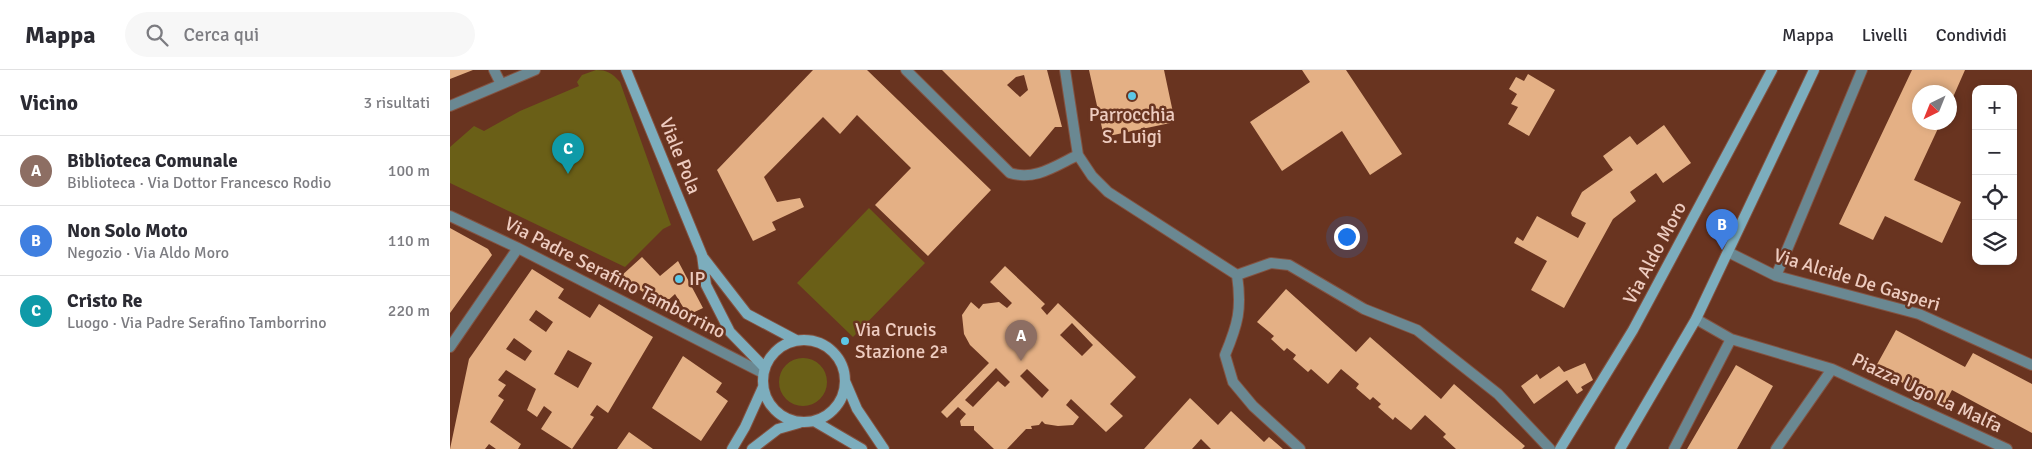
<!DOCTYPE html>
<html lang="it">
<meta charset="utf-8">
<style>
body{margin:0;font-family:Signika,sans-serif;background:#f7f7f7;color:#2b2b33}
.controls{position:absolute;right:15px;top:15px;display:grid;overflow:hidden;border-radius:10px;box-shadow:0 2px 8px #0003}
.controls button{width:45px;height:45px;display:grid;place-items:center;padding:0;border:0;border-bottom:1px solid #e1e1e2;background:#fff;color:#2b2b33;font:25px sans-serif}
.compass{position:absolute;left:1462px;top:15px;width:45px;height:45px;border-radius:50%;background:#fff;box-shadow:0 2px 8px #0003;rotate:223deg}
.you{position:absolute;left:896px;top:166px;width:18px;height:18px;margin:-12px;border:4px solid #fff;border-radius:50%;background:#1a73e8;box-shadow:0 0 0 8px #1a73e833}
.badge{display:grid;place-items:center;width:32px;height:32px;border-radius:50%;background:#111827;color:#fff;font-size:16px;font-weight:700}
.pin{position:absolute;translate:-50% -41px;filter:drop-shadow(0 1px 2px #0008)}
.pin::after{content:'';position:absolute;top:26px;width:18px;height:15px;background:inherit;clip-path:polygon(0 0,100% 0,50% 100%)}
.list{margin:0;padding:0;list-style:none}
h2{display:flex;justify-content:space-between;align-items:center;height:65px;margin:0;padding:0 20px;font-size:21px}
h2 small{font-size:16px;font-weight:400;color:#7c7c81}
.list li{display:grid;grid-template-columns:32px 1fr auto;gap:15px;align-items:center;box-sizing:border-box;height:70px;padding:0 20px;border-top:1px solid #e1e1e2}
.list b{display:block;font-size:19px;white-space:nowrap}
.list p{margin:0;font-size:16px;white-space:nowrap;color:#7c7c81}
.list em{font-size:16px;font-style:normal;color:#7c7c81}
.icon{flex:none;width:28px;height:28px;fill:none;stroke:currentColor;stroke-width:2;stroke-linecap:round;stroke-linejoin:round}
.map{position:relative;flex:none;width:1582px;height:379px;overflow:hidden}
header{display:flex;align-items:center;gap:30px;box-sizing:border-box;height:70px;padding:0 25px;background:#fff;border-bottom:1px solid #e1e1e2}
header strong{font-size:24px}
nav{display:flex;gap:28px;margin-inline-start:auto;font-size:18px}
.search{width:350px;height:45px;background:#f7f7f7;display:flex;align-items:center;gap:12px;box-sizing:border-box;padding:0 18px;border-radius:28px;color:#7c7c81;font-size:19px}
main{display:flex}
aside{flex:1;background:#fff}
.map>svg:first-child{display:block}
.green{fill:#6a5f17}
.building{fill:#e4b085;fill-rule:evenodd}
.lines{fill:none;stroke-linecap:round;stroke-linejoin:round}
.street-casing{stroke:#845240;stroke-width:12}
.secondary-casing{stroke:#845240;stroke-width:12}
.street{stroke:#6a8892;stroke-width:10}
.secondary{stroke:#7cadbd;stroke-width:10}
.poi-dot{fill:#5cc7e7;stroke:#693420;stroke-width:2}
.labels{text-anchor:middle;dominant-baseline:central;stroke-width:5;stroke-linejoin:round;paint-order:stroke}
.poi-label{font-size:19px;fill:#eeccc0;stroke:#693420;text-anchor:start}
.street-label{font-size:19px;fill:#eeccc0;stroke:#693420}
</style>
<header>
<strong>Mappa</strong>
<div class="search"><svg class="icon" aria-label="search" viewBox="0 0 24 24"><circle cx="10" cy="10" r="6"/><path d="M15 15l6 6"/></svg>Cerca qui</div>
<nav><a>Mappa</a><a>Livelli</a><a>Condividi</a></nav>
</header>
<main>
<aside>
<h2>Vicino<small>3 risultati</small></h2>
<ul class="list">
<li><span class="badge" style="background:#8d6e63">A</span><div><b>Biblioteca Comunale</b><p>Biblioteca · Via Dottor Francesco Rodio</p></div><em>100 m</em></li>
<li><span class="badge" style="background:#3f7fe0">B</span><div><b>Non Solo Moto</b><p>Negozio · Via Aldo Moro</p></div><em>110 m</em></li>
<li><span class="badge" style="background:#0f9aa8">C</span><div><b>Cristo Re</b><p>Luogo · Via Padre Serafino Tamborrino</p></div><em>220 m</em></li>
</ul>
</aside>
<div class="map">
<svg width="1582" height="379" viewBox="0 0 1582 379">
<rect width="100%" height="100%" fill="#693420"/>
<!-- green -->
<path class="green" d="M146,0C157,0 162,3 170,12L221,155L213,159L175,197L0,113V77L24,56L34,61L70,41L129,16L127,12L132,5Z
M419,138L475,193L403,267L347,213Z
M329 312a24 24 0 1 1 48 0a24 24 0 1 1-48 0Z"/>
<!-- building -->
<path class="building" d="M0,0H23L0,9Z
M363,0H417L541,120L478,186L425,135L461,98L407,45L390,64L373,47L314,107L327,132L350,128L354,137L322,152L326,160L303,171L267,100Z
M492,0H597L612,57H605L580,87ZM574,5L578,20L570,27L557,15L566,7Z
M639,0H714L725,52L654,67Z
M852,0H896L952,84L920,105L892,61L832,101L800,52L860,12Z
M1462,0H1515L1500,34V22H1470V52H1491L1464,110L1511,132L1492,173L1435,146L1423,170L1389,154Z
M1078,4L1105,20L1079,66L1058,54L1068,37L1061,34L1067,24L1059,19L1066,7L1074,11Z
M1214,55L1241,93L1213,113L1206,103L1180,122L1186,131L1163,149L1114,238L1081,220L1097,191L1064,173L1067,167L1073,171L1087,146L1128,168L1136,153L1122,146L1121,143L1132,122L1163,100L1153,86L1180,66L1187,75Z
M0,158L38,179L42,185L0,243Z
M192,187L210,206L228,191L253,238L238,245L225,224L213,235L170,207Z
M555,196L595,234L591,238L597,245L608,233L686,307L660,334L673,346L656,362L621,329L616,335L629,347L623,355L608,356L595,354L592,351L589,355L581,356L582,359H576L557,379H544L524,360V356H511L510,351L516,344L508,337L497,348L491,342L539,293L520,275L514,264L512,245L521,232L529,239L533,234L549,232L557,238L562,233L540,212ZM622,253L643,275L632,286L610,265ZM546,298L560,312L555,317L548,311L523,337L515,330ZM577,299L599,320L592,328L570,306Z
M82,199L114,219L108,228L140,248L149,234L203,267L158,343L147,335L140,345L144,347L122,379L91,359L102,342L94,336L87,347L77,340L86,319L56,300L48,310L56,315L48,326L54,330L40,352L71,374L68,379H46L39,374L35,379H0L19,289ZM86,240L103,252L96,262L79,250ZM64,268L82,281L75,291L56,279ZM118,280L142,293L128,318L104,304Z
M836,219L906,282L920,267L991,329L1004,314L1075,376L1072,379H1006L993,367L996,364L975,345L961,360L945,347L943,350L928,337L931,334L923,327L920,330L906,318L909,314L891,299L878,314L861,299L858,302L843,289L846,285L837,278L834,281L821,269L824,266L807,252Z
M1446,260L1515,297L1523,283L1582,314V363L1502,320L1494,335L1425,298Z
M233,286L272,313L266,322L278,331L251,371L202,338Z
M1135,293L1143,310L1131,317L1133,320L1127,324L1117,310L1084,334L1071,316L1087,304L1090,309L1109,296L1114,302Z
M1286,295L1323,316L1287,379H1237Z
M740,328L768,355L781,341L814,372L819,367L833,379H761L751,369L742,379H694Z
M179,362L203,379H167Z"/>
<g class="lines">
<!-- street casing -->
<g class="street-casing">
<path id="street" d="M44,0L51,14
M456,0L560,103C585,111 605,96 628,85
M615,0L628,85L642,106L658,122L787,205L821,193L839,195L914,239L967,260L1048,324L1100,379
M0,36L85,0
M0,146L68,178L313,303
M1278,182L1326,206L1469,244L1582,295
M787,205C792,239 788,254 775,285L783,312L803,336L850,379
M1326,206L1412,0
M1246,249L1281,269L1382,299L1557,379
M0,277L68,178
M1224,379L1281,269
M1326,379L1382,299"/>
</g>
<!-- secondary casing -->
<g class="secondary-casing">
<path id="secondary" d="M176,0L252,185L256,215L280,262L314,297
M252,186L297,244L346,270
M313 311a41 41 0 1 1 82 0a41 41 0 1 1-82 0Z
M395,311L407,339L434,379
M364,351L412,379
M282,379L295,357L313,317
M302,379L328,359L349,353
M1110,379L1183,260L1322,0
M1170,379L1246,249L1364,0"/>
</g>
<!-- street -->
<use href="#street" class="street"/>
<!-- secondary -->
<use href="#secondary" class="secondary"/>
</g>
<!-- markers -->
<g class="poi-dot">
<circle cx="682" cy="26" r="5"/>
<circle cx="229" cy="209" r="5"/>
<circle cx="395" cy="271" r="5"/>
</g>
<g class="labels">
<!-- poi labels -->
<g class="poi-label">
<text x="682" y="45" text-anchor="middle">Parrocchia<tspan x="682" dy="22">S. Luigi</tspan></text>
<text x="239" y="209">IP</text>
<text x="405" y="260">Via Crucis<tspan x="405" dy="22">Stazione 2ª</tspan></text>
</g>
<!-- street labels -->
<g class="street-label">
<text transform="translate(230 86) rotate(68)">Viale Pola</text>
<text transform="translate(1205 183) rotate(-62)">Via Aldo Moro</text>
<text transform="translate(165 208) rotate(27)">Via Padre Serafino Tamborrino</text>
<text transform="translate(1407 210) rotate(17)">Via Alcide De Gasperi</text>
<text transform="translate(1477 323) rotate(25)">Piazza Ugo La Malfa</text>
</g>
</g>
</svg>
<div class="controls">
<button>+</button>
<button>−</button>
<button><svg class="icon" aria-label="locate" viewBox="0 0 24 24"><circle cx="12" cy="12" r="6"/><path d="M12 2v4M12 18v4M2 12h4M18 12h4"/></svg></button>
<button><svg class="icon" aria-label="layers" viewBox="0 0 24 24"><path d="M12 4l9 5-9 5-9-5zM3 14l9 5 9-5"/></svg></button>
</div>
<svg class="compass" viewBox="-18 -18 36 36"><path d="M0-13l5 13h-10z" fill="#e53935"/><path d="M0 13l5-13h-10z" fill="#7c7c81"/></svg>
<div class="you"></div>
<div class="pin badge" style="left:571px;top:291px;background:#8d6e63">A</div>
<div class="pin badge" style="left:1272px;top:180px;background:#3f7fe0">B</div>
<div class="pin badge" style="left:118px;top:104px;background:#0f9aa8">C</div>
</div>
</main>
